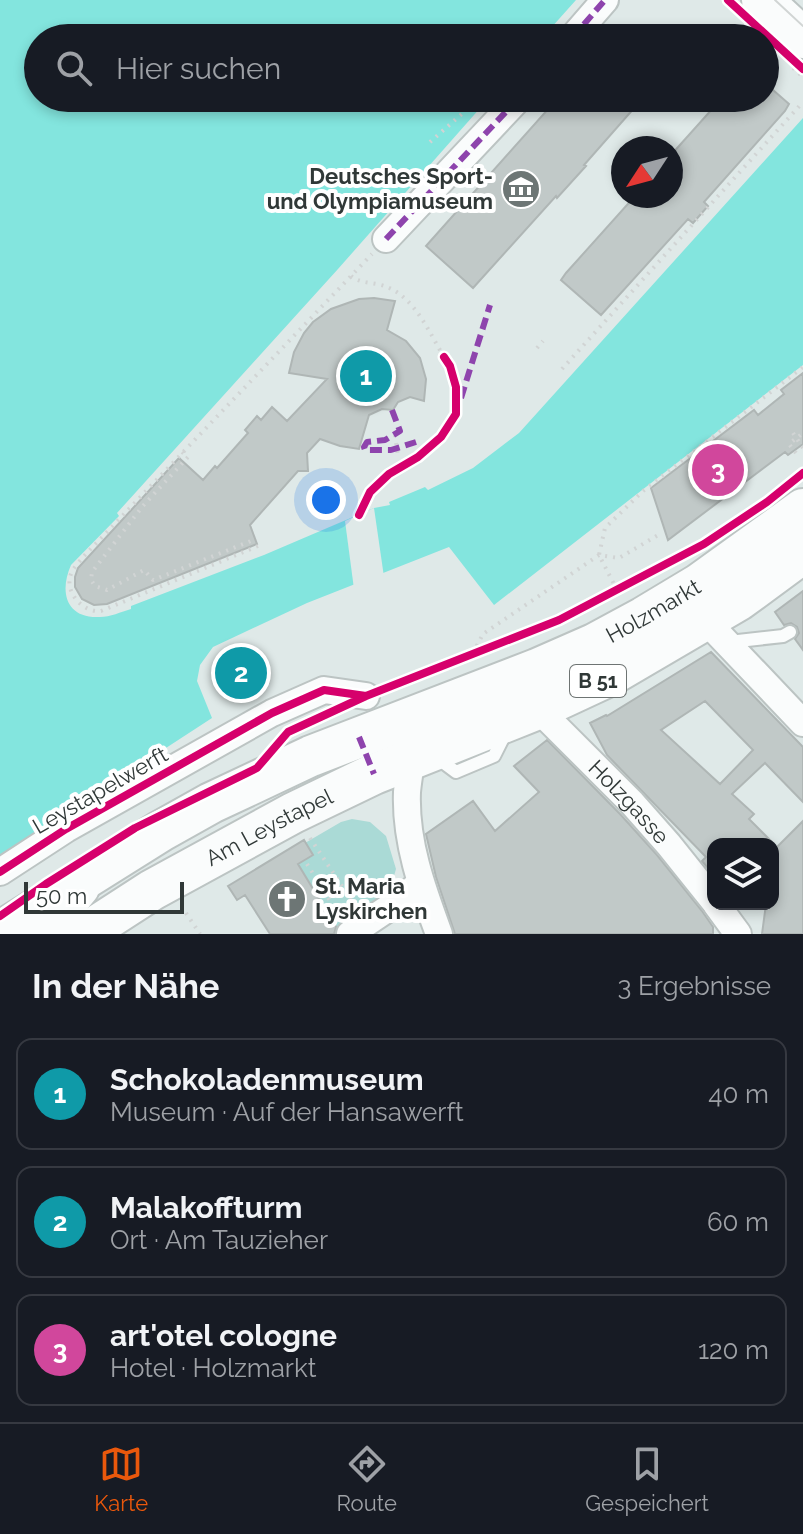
<!DOCTYPE html>
<html lang="de">
<meta charset="utf-8">
<style>
body{margin:0;font-family:Raleway,sans-serif;background:#242831;color:#f1f3f6}
.controls{position:absolute;right:24px;bottom:24px;display:grid;overflow:hidden;border-radius:16px;box-shadow:0 4px 12px #0003}
.controls button{width:72px;height:72px;display:grid;place-items:center;padding:0;border:0;border-bottom:2px solid #363941;background:#171b24;color:#f1f3f6;font:40px sans-serif}
.compass{position:absolute;left:611px;top:136px;width:72px;height:72px;border-radius:50%;background:#171b24;box-shadow:0 4px 12px #0003;rotate:234deg}
.scale{position:absolute;left:24px;bottom:20px;width:160px;box-sizing:border-box;padding-left:8px;border:4px solid #303837;border-top:0;font-size:22px;line-height:28px;white-space:nowrap;color:#303837;-webkit-text-stroke:6px #fff;paint-order:stroke}
.you{position:absolute;left:326px;top:500px;width:28px;height:28px;margin:-20px;border:6px solid #fff;border-radius:50%;background:#1a73e8;box-shadow:0 0 0 12px #1a73e833}
.badge{display:grid;place-items:center;width:52px;height:52px;border-radius:50%;background:#ea580c;color:#fff;font-size:26px;font-weight:700}
.pin{position:absolute;translate:-50% -50%;border:4px solid #fff;box-shadow:0 2px 8px #0006}
.list{margin:0;padding:0;list-style:none}
h2{display:flex;justify-content:space-between;align-items:center;height:104px;margin:0;padding:0 32px;font-size:34px}
h2 small{font-size:26px;font-weight:400;color:#9ea1a6}
.list li{display:grid;grid-template-columns:52px 1fr auto;gap:24px;align-items:center;box-sizing:border-box;height:112px;margin:0 16px 16px;padding:0 16px;border:2px solid #363941;border-radius:16px}
.list b{display:block;font-size:30px;white-space:nowrap}
.list p{margin:0;font-size:26px;white-space:nowrap;color:#9ea1a6}
.list em{font-size:26px;font-style:normal;color:#9ea1a6}
.icon{flex:none;width:44px;height:44px;fill:none;stroke:currentColor;stroke-width:2;stroke-linecap:round;stroke-linejoin:round}
.map{position:relative;flex:none;width:803px;height:934px;overflow:hidden}
.search{position:absolute;background:#171b24;box-shadow:0 4px 12px #0003;left:24px;right:24px;top:24px;height:88px;display:flex;align-items:center;gap:20px;box-sizing:border-box;padding:0 28px;border-radius:44px;color:#9ea1a6;font-size:30px}
.sheet{height:488px;background:#171b24}
nav{display:flex;justify-content:space-around;align-items:center;box-sizing:border-box;height:112px;border-top:2px solid #363941;background:#171b24;font-size:22px;color:#9ea1a6}
nav a{display:grid;justify-items:center;gap:4px}
nav .on{color:#ea580c}
.map>svg:first-child{display:block}
.green{fill:#aadad6}
.water{fill:#83e5de}
.pier{fill:#dfe9e8}
.building{fill:#c1c9c8;stroke:#afb6b5;stroke-width:2;fill-rule:evenodd}
.lines{fill:none;stroke-linecap:round;stroke-linejoin:round}
.lane-casing{stroke:#bcc4c3;stroke-width:16}
.street-casing{stroke:#bcc4c3;stroke-width:30}
.secondary-casing{stroke:#bcc4c3;stroke-width:40}
.primary-casing{stroke:#bcc4c3;stroke-width:44}
.path{stroke:#d1d4d4;stroke-width:4;stroke-dasharray:2 6;stroke-linecap:butt}
.lane{stroke:#fafcfc;stroke-width:12}
.street{stroke:#fafcfc;stroke-width:26}
.secondary{stroke:#fafcfc;stroke-width:36}
.primary{stroke:#fafcfc;stroke-width:40}
.tram{stroke:#d1d5d4;stroke-width:2}
.quiet{stroke:#8e44ad;stroke-width:6;stroke-dasharray:12 6;stroke-linecap:butt}
.cycleway-casing{stroke:#fff;stroke-width:13}
.cycleway{stroke:#d6006c;stroke-width:8}
.labels{text-anchor:middle;dominant-baseline:central;stroke-width:8;stroke-linejoin:round;paint-order:stroke}
.shield{fill:#fff;stroke:#6e7473;stroke-width:2}
.shield-label{font-size:20px;font-weight:bold;fill:#303837}
.poi-label{font-size:22px;font-weight:bold;fill:#303837;stroke:#fff;text-anchor:end}
.street-label{font-size:22px;fill:#303837;stroke:#fff}
</style>
<div class="map">
<svg width="803" height="934" viewBox="0 0 803 934">
<rect width="100%" height="100%" fill="#dfe9e8"/>
<!-- green -->
<path class="green" d="M352,819L370,822L386,836L396,869L391,886L387,894L338,932L296,865L313,855L305,843L341,822Z"/>
<!-- water -->
<path class="water" d="M0,0H576L542,38H38V98H489L338,269L117,513L119,516L71,565C59,592 66,619 100,617C110,617 121,612 131,609V606L264,555L374,508L390,505L389,502L425,487L428,490L473,468L519,433L803,118V365L494,605L449,547L307,603L213,647L200,665L197,681L212,718L0,856Z"/>
<!-- pier -->
<path class="pier" d="M374,508L384,577L354,589L345,521Z"/>
<!-- building -->
<path class="building" d="M765,83L789,104L785,111L704,202L708,206L693,223L688,219L601,315L561,280L566,273L635,196H671V155L722,98H765Z
M558,98H643L584,165L586,166L557,198L556,196L473,288L426,246Z
M374,298L395,301L387,330L406,341L420,358L426,379L424,401L410,397L398,402L393,410L382,409L369,415L359,449L340,446L320,439L307,453L308,471H298L250,525L257,544L107,604L94,605L82,599L75,587V577L78,568L179,458L203,480L215,466L217,468L248,433L245,430L257,416L261,420L272,407L287,421L327,379L289,373L294,352L304,333L313,322L331,309L359,299Z
M803,373V444L788,455L785,452L668,540L651,488L754,410L758,415L784,394L781,390Z
M803,591V650L795,639L799,633L797,627L791,623L784,625L775,612Z
M238,649L246,661L254,662L268,683L250,695L242,683L225,680L219,672L220,664L222,660Z
M711,652L803,747V802L765,763L732,794L754,814L749,819L774,844H713V874L702,861L706,857L607,755L590,723L606,715L607,716ZM705,701L753,750L720,784L661,730Z
M547,740L620,814L657,855L702,911L713,927V934H455L436,877L426,834L473,801L495,831L539,792L514,766Z
M803,821V934H762L766,904H773V851Z
M304,840L313,855L298,864L336,927L334,934H270L245,895L237,900L228,886Z"/>
<g class="lines">
<!-- lane casing -->
<g class="lane-casing">
<path id="lane" d="M729,642L783,636L790,632
M436,757L456,772L494,756L506,732"/>
</g>
<!-- street casing -->
<g class="street-casing">
<g id="street">
<path d="M572,38L605,0"/>
<path d="M386,239L519,98"/>
<path d="M706,621L803,723"/>
<path id="s1" d="M538,709L632,803L669,845L713,900"/>
<path d="M411,760C410,771 408,781 407,792C405,841 422,888 439,934"/>
<path d="M0,872L66,829L272,713L324,690L366,696"/>
<path d="M716,904L738,934"/>
<path d="M350,934L402,899L420,883"/>
</g>
</g>
<!-- secondary casing -->
<g class="secondary-casing">
<path id="secondary" d="M43,934L81,888"/>
</g>
<!-- primary casing -->
<g class="primary-casing">
<g id="primary">
<path d="M762,0L803,38"/>
<path id="s2" d="M0,932L161,831L211,803L311,756L537,669L594,644L644,617L699,584L803,509"/>
<path id="s3" d="M84,934L152,890L293,813L374,774L538,709L611,675L739,600L803,553"/>
</g>
</g>
<!-- path -->
<path class="path" d="M793,68L803,77
M430,142L480,98
M351,276C360,284 376,282 387,287C415,298 429,332 444,357
M537,348L543,341
M562,369L803,102
M793,433L803,448
M395,435L398,456
M182,452L188,457L142,507L92,572L91,580L95,586L107,590L144,570L153,580L256,539
M796,453L789,444L803,433
M258,546L101,611C84,613 66,594 70,577C72,569 80,561 85,555L372,254
M617,590L599,555L605,528L643,491L803,367
M473,653L483,634L599,555L619,558L660,534
M310,838L354,904
M307,864L339,915
M186,913L200,934"/>
<!-- lane -->
<use href="#lane" class="lane"/>
<!-- street -->
<use href="#street" class="street"/>
<!-- secondary -->
<use href="#secondary" class="secondary"/>
<!-- primary -->
<use href="#primary" class="primary"/>
<!-- tram -->
<path class="tram" d="M775,0L803,26"/>
<!-- quiet -->
<path class="quiet" d="M572,38L605,0
M386,239L519,98
M461,398L490,305
M392,410L400,431L385,440L367,442L364,447L365,450H391L416,442
M359,737L374,774"/>
<!-- cycleway casing -->
<g class="cycleway-casing">
<path id="cycleway" d="M728,0L803,69
M359,515L370,492L389,474L418,457L441,437L456,414V387L450,366L444,357
M0,872L66,829L272,713L324,690L366,696
M0,916L46,884L135,828L257,768L288,732L366,696L559,620L704,544L767,502L803,473"/>
</g>
<!-- cycleway -->
<use href="#cycleway" class="cycleway"/>
</g>
<!-- icons -->
<defs>
<g id="museum-disc" transform="scale(2)"><circle r="9.5" fill="#6d7675" stroke="#fff"/><path d="M0-6L6-3V-2H-6V-3ZM-5-1h2V3h-2ZM-1-1h2V3h-2ZM3-1h2V3H3ZM-6 4H6V6H-6Z" fill="#fff"/></g>
<g id="church-disc" transform="scale(2)"><circle r="9.5" fill="#6d7675" stroke="#fff"/><path d="M-1.2-6h2.4v3.5h3.3v2.4h-3.3V6h-2.4V-.1h-3.3v-2.4h3.3Z" fill="#fff"/></g>
</defs>
<g fill-rule="evenodd">
<use href="#museum-disc" x="521" y="189"/>
<use href="#church-disc" x="287" y="899"/>
</g>
<g class="labels">
<!-- shield labels -->
<rect class="shield" x="570" y="665" width="56" height="32" rx="6"/>
<g class="shield-label">
<text x="598" y="681">B 51</text>
</g>
<!-- poi labels -->
<g class="poi-label">
<text x="493" y="176">Deutsches Sport-<tspan x="493" dy="25">und Olympiamuseum</tspan></text>
<text x="315" y="886" text-anchor="start">St. Maria<tspan x="315" dy="25">Lyskirchen</tspan></text>
</g>
<!-- street labels -->
<g class="street-label">
<text stroke="none"><textPath href="#s2" startOffset="730">Holzmarkt</textPath></text>
<text transform="translate(100 790) rotate(-30)">Leystapelwerft</text>
<text stroke="none"><textPath href="#s1" startOffset="130">Holzgasse</textPath></text>
<text stroke="none"><textPath href="#s3" startOffset="214">Am Leystapel</textPath></text>
</g>
</g>
</svg>
<div class="controls">
<button><svg class="icon" aria-label="layers" viewBox="0 0 24 24"><path d="M12 4l9 5-9 5-9-5zM3 14l9 5 9-5"/></svg></button>
</div>
<svg class="compass" viewBox="-18 -18 36 36"><path d="M0-13l5 13h-10z" fill="#e53935"/><path d="M0 13l5-13h-10z" fill="#9ea1a6"/></svg>
<div class="scale">50 m</div>
<div class="you"></div>
<div class="pin badge" style="left:366px;top:376px;background:#0f9aa8">1</div>
<div class="pin badge" style="left:241px;top:673px;background:#0f9aa8">2</div>
<div class="pin badge" style="left:718px;top:470px;background:#d1479c">3</div>
<div class="search"><svg class="icon" aria-label="search" viewBox="0 0 24 24"><circle cx="10" cy="10" r="6"/><path d="M15 15l6 6"/></svg>Hier suchen</div>
</div>
<section class="sheet">
<h2>In der Nähe<small>3 Ergebnisse</small></h2>
<ul class="list">
<li><span class="badge" style="background:#0f9aa8">1</span><div><b>Schokoladenmuseum</b><p>Museum · Auf der Hansawerft</p></div><em>40 m</em></li>
<li><span class="badge" style="background:#0f9aa8">2</span><div><b>Malakoffturm</b><p>Ort · Am Tauzieher</p></div><em>60 m</em></li>
<li><span class="badge" style="background:#d1479c">3</span><div><b>art'otel cologne</b><p>Hotel · Holzmarkt</p></div><em>120 m</em></li>
</ul>
</section>
<nav>
<a class="on"><svg class="icon" aria-label="map" viewBox="0 0 24 24"><path d="M3 6l6-2 6 2 6-2v14l-6 2-6-2-6 2zM9 4v14M15 6v14"/></svg>Karte</a>
<a><svg class="icon" aria-label="directions" viewBox="0 0 24 24"><path d="M12 3l9 9-9 9-9-9zM9 14v-3h6M13 9l2 2-2 2"/></svg>Route</a>
<a><svg class="icon" aria-label="saved" viewBox="0 0 24 24"><path d="M7 4h10v16l-5-4-5 4z"/></svg>Gespeichert</a>
</nav>
